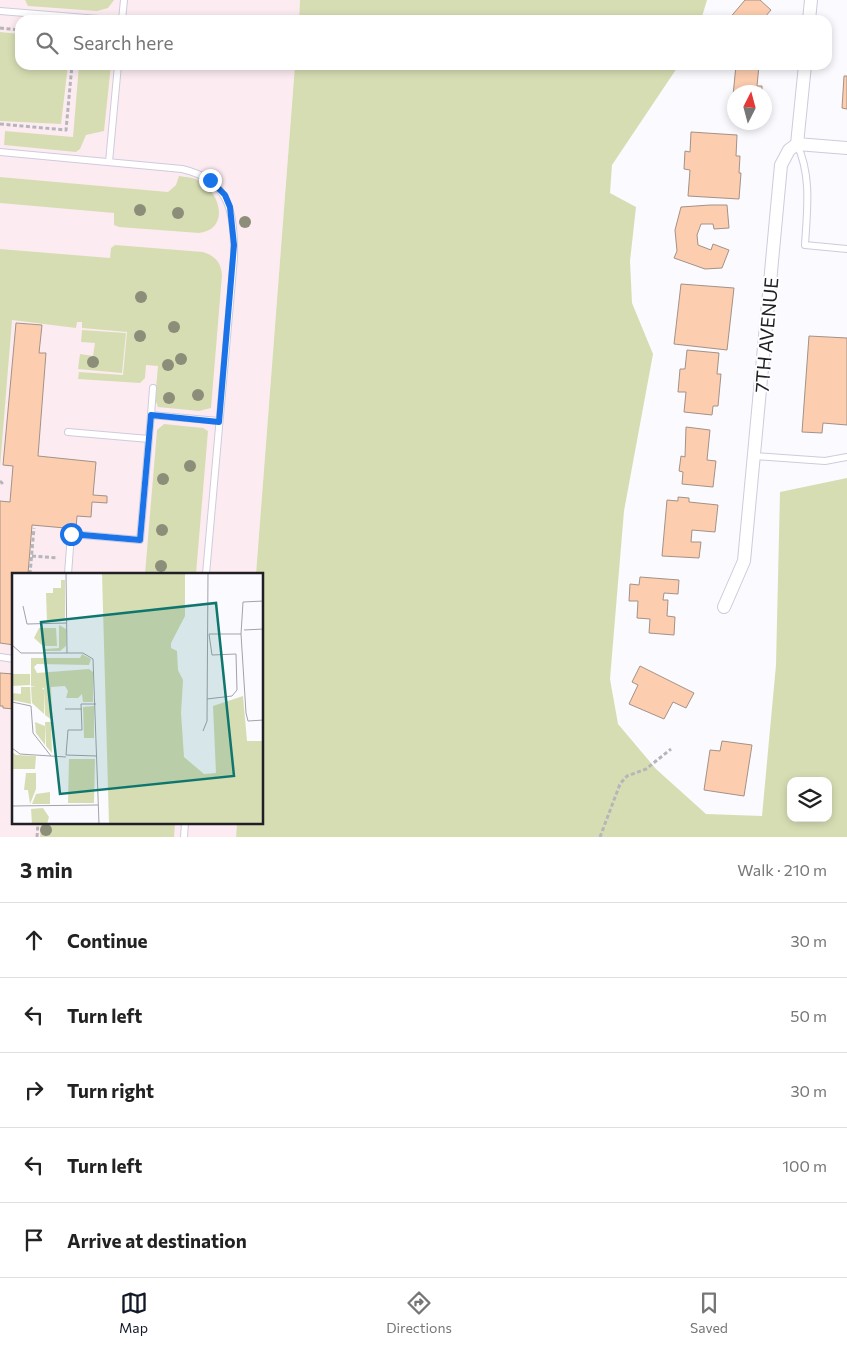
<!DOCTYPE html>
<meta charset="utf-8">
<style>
body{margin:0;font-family:Commissioner,sans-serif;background:#f6f6f6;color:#222}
.controls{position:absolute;right:15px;bottom:15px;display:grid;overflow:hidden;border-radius:10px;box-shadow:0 2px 8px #0003}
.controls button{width:45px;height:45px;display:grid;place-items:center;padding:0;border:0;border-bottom:1px solid #e0e0e0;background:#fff;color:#222;font:25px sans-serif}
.compass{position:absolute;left:727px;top:85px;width:45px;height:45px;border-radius:50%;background:#fff;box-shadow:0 2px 8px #0003;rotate:6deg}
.stop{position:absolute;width:15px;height:15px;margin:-11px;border:4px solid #1a73e8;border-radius:50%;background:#fff}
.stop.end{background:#1a73e8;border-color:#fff;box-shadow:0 1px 5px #0008}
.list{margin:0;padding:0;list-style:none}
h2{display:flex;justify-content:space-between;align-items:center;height:65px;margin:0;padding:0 20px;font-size:21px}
h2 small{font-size:16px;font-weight:400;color:#767676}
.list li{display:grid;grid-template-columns:32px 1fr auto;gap:15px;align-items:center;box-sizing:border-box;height:75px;padding:0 20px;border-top:1px solid #e0e0e0}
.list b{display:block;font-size:19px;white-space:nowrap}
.list em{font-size:16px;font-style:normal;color:#767676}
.icon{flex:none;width:28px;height:28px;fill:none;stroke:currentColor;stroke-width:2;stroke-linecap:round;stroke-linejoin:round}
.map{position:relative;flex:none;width:847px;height:837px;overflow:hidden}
.search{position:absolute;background:#fff;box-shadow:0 2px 8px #0003;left:15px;right:15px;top:15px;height:55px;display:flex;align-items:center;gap:12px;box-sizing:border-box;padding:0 18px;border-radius:15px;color:#767676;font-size:19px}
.sheet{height:440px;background:#fff}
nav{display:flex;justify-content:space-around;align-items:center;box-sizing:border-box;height:70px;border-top:1px solid #e0e0e0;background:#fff;font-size:14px;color:#767676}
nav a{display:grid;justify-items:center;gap:2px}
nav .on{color:#111827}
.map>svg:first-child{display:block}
.medical{fill:#fcecf1}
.green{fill:#d7ddb3;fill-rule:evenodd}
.building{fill:#fccdaf;stroke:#a39287}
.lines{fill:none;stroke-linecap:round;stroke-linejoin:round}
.lane-casing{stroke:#cecbdd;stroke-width:8}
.street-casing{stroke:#cecbdd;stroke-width:14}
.path{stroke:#b6b5ba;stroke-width:3;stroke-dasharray:4 2.5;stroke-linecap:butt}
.lane{stroke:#fff;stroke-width:6}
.street{stroke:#fff;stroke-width:12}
.tree{fill:#8c8e7a}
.route{stroke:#1a73e8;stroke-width:6}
.labels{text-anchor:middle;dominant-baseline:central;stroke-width:4;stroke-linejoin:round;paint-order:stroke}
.street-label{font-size:19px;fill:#201f26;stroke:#fff}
.inset-road{fill:none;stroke:#a3a2a8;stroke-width:1}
.view{fill:#0f766e;fill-opacity:0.15;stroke:#0f766e;stroke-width:2.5}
.inset-edge{fill:none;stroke:#201f26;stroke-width:2.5}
</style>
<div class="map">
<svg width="847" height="837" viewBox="0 0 847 837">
<rect width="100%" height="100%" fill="#fbfafe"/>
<!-- medical -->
<path class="medical" d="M0,0H300L299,20H20V65H295L256,574H14V823H237L236,837H0Z"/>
<!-- green -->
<path class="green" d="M25,0H114L108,8L97,11L28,6Z
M300,0H707L701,20H299Z
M0,32L20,34V65H68L61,124L0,121Z
M79,65H111L104,131L86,135L80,149L76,152L4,145L5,131L73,137Z
M295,65H679L612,165L610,193L636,207L630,261L632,303L653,354L624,511L610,679L618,724L656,769L706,814L762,816L776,665L780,492L847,478V837H236L237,823H262V574H256ZM791,781H828V818H791Z
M179,176C185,177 192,177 198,180C220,191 231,229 199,233L119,227L114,225V213L0,203V177L168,192L176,185Z
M115,245L203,252C215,256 221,262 222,275L211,408L199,411L158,407L155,399L158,366L146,365L145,378L140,383L78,379L79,372L123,375L127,332L82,328V322H77L76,328L12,320L0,467V249L110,258L111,248Z
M82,330L126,333L122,373L78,369L80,354L93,356L95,343L81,342Z
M164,424L203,428L208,431L196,574H145L157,430Z
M41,823H175L174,837H40Z"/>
<!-- building -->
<path class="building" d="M745,0H760L771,10L764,18L766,20H728Z
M736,65H759L757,86H762V92H734V117L731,116Z
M844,76H847V109L842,108Z
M691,132L737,135L736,156H740L739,173H741L739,199L688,196L690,170L684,169L685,151L690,152Z
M710,205H727L729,228L714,229L713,224H701L697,235L698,245L711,250L713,244L729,250L722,268L705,269L674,258L677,251L675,230L681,207Z
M681,284L734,288L727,350L674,344Z
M16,323L42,325L39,353H46L38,456L96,462L93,495L107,496V503L92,502L91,517L77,516L76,529L32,525L28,574H14V645L0,643V501L10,502L13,466L3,465Z
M809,336L847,338V425L823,423L822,433L802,432Z
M687,350L719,353L717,374H721L718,406H713L712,415L684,412L686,392H678L680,369H685Z
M686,427L710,430L707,460L716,461L713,487L682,484L683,472L679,471L681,456L685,457Z
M678,497L689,498V502L718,505L715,532L692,530L691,542H701L699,558L662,556L667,500L678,501Z
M640,577L679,580L678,594L664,593L663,600H668L667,616L675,617L674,635L649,633L650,619L637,618L638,601H629L630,584L639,585Z
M640,666L694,693L686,708L673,702L664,719L629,704L638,685L632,682Z
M0,673L14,674V709L3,708V706H0Z
M722,741L752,745L744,796L704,790L710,750L720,751Z"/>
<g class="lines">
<!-- lane casing -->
<g class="lane-casing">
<path id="lane" d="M0,11L111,20
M122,20L124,0
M797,144C812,177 807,210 805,245L847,249
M0,152L182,169C231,180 235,215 234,258L206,574
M109,162L118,65
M151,415L153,388
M68,432L149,439
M755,456L825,461L847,457
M68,574L71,534L140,540L151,415L219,421
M0,657L14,659
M184,837L185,823"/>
</g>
<!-- street casing -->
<g class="street-casing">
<path id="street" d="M809,20L811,0
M797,144L847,148
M724,607L744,561L781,165L789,150L797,144L805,65"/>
</g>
<!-- path -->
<path class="path" d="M0,28L20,30
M0,124L66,130L72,65
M0,481L2,483H0
M32,556L58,558
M30,574L34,528
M37,837L38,823
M600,837L620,784L627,776L646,769L671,749"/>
<!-- lane -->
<use href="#lane" class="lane"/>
<!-- street -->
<use href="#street" class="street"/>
</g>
<!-- trees -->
<g class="tree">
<circle cx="140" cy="210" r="6"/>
<circle cx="178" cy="213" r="6"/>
<circle cx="245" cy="222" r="6"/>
<circle cx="141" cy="297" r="6"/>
<circle cx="174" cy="327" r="6"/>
<circle cx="140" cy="336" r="6"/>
<circle cx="181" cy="359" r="6"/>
<circle cx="93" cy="362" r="6"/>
<circle cx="168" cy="365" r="6"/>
<circle cx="198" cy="395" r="6"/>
<circle cx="169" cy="398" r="6"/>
<circle cx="190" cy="466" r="6"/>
<circle cx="163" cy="479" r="6"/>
<circle cx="162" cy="530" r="6"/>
<circle cx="161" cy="566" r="6"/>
<circle cx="46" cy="830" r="6"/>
</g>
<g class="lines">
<!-- route -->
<path class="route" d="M71,534L140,540L151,415L219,422L234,245L230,207L225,195L210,180"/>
</g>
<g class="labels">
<!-- street labels -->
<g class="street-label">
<text transform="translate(766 335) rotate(-85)">7TH AVENUE</text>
</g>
</g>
<!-- overview -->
<g transform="translate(12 573)">
<rect width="251" height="251" fill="#fbfafe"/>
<path d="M90,0H173V43L159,70V75L165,78L166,97L171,107L169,140L172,184L192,201L204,200L201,133L231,123L235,168H251V251H97ZM49,7H53V47L35,49L34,20H41V15H49ZM47,52L54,56V73L48,78H33V76L47,75ZM27,55H44L45,73H31L22,65ZM70,81L79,86L77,92L25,91L22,94L25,100L77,96L81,99V129H71L70,121L66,125H54L56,118L53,113L39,114L40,147L33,142L32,115L19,113V85H68ZM0,101H18V112L0,113ZM28,113L32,117V141L20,130L19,114ZM4,114H18L19,131L0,127V120L9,121V114ZM82,133V165H72L71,134ZM23,149L33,153V172L24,160ZM33,149H39L40,180L34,173ZM0,179L4,182L24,183L23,196H0ZM57,186H83L82,230H56ZM14,200H24V216L18,231L16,217H12ZM38,219V231H20L24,221ZM31,235L37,244L35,251H20L19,236Z" fill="#d7ddb3"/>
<path class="inset-road" d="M54,0L55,80M252,28L231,29L229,61L234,140L236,148L252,147M11,33L15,51L55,50M232,57L252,56M0,72L9,80H71L81,86L87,251M195,126L220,123L225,117L224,81L200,82L197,61H229M0,129L19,133L21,160L39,183M84,131H69L70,157H56L54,182L85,183M53,136H70M191,158L195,148L196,0M0,175L8,181L54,184M0,233L86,232"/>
<path class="view" d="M204,30L222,203L48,221L29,49Z"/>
<rect width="251" height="251" class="inset-edge"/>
</g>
</svg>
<div class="controls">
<button><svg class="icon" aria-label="layers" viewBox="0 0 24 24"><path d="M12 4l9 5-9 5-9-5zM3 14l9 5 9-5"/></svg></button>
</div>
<svg class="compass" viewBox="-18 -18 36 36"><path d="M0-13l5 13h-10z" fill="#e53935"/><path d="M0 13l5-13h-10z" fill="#767676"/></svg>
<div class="stop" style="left:71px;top:534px"></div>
<div class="stop end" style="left:210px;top:180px"></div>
<div class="search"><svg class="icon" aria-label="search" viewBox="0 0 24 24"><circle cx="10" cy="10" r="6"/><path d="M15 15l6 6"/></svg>Search here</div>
</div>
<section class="sheet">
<h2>3 min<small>Walk · 210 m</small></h2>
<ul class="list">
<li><svg class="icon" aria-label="ahead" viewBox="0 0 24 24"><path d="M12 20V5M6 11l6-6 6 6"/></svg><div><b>Continue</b></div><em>30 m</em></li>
<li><svg class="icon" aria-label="left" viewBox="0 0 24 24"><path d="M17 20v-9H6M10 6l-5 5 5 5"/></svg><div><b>Turn left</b></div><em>50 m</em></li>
<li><svg class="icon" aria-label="right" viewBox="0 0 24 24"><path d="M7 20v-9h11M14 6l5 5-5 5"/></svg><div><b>Turn right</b></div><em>30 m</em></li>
<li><svg class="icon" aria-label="left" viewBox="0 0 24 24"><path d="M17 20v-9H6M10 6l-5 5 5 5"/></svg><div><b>Turn left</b></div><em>100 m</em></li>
<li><svg class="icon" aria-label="arrive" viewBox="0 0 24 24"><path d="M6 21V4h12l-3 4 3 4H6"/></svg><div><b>Arrive at destination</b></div></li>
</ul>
</section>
<nav>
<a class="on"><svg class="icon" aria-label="map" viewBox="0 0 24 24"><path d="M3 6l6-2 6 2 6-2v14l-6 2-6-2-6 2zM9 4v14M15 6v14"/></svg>Map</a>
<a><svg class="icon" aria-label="directions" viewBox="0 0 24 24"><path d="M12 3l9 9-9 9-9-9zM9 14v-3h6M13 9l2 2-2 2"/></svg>Directions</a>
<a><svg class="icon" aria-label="saved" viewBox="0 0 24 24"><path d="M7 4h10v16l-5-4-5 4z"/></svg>Saved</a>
</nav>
